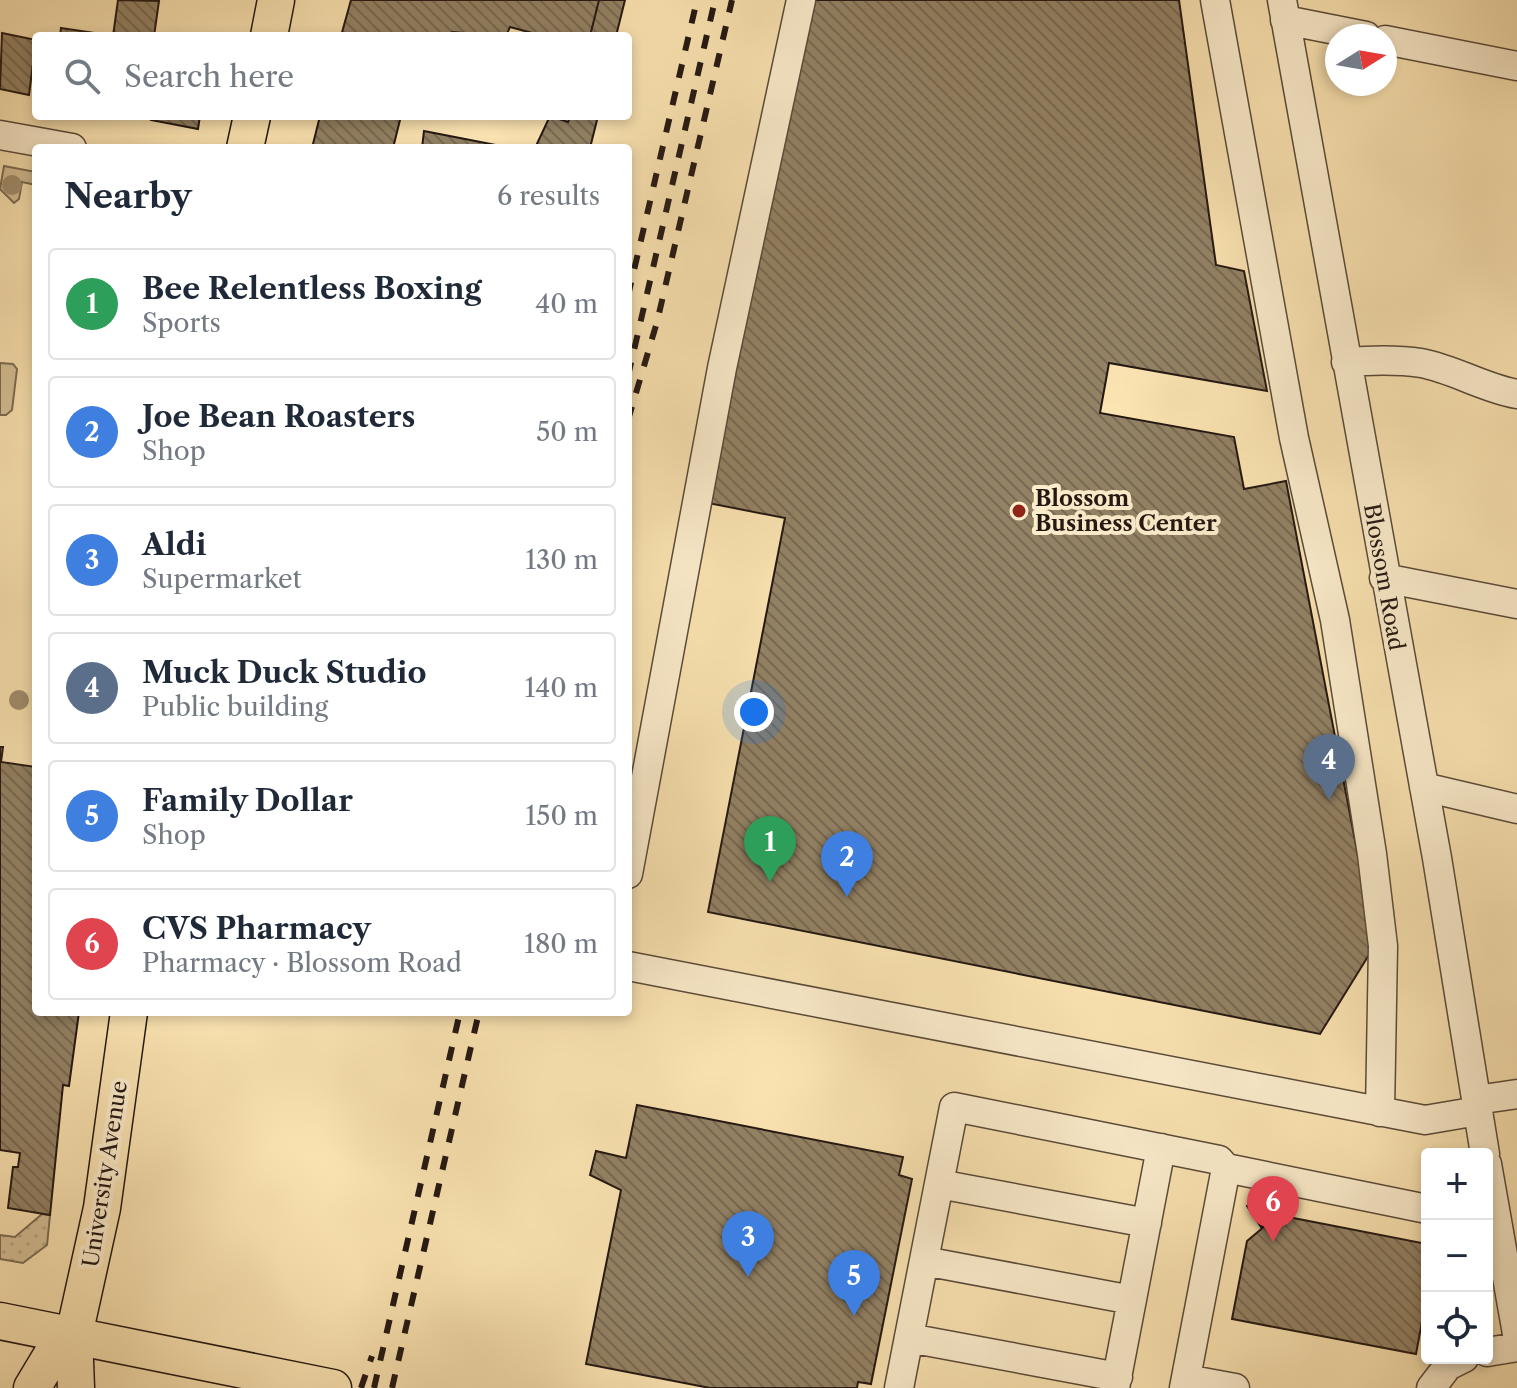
<!DOCTYPE html>
<meta charset="utf-8">
<style>
body{margin:0;font-family:"Libre Caslon Text",serif;background:#f6f6f7;color:#1f2937}
.controls{position:absolute;right:24px;bottom:24px;display:grid;overflow:hidden;border-radius:8px;box-shadow:0 4px 12px #0003}
.controls button{width:72px;height:72px;display:grid;place-items:center;padding:0;border:0;border-bottom:2px solid #e0e1e3;background:#fff;color:#1f2937;font:40px sans-serif}
.compass{position:absolute;left:1325px;top:24px;width:72px;height:72px;border-radius:50%;background:#fff;box-shadow:0 4px 12px #0003;rotate:79deg}
.you{position:absolute;left:754px;top:712px;width:28px;height:28px;margin:-20px;border:6px solid #fff;border-radius:50%;background:#1a73e8;box-shadow:0 0 0 12px #1a73e833}
.badge{display:grid;place-items:center;width:52px;height:52px;border-radius:50%;background:#111827;color:#fff;font-size:26px;font-weight:700}
.pin{position:absolute;translate:-50% -66px;filter:drop-shadow(0 2px 4px #0008)}
.pin::after{content:'';position:absolute;top:42px;width:28px;height:24px;background:inherit;clip-path:polygon(0 0,100% 0,50% 100%)}
.list{margin:0;padding:0;list-style:none}
h2{display:flex;justify-content:space-between;align-items:center;height:104px;margin:0;padding:0 32px;font-size:34px}
h2 small{font-size:26px;font-weight:400;color:#747a83}
.list li{display:grid;grid-template-columns:52px 1fr auto;gap:24px;align-items:center;box-sizing:border-box;height:112px;margin:0 16px 16px;padding:0 16px;border:2px solid #e0e1e3;border-radius:8px}
.list b{display:block;font-size:30px;white-space:nowrap}
.list p{margin:0;font-size:26px;white-space:nowrap;color:#747a83}
.list em{font-size:26px;font-style:normal;color:#747a83}
.icon{flex:none;width:44px;height:44px;fill:none;stroke:currentColor;stroke-width:2;stroke-linecap:round;stroke-linejoin:round}
.map{position:relative;flex:none;width:1517px;height:1388px;overflow:hidden}
.search{position:absolute;background:#fff;box-shadow:0 4px 12px #0003;left:32px;top:32px;width:600px;height:88px;display:flex;align-items:center;gap:20px;box-sizing:border-box;padding:0 28px;border-radius:8px;color:#747a83;font-size:30px}
.panel{position:absolute;background:#fff;box-shadow:0 4px 12px #0003;left:32px;top:144px;width:600px;height:872px;border-radius:8px}
.map>svg:first-child{display:block}
.grass{fill:#d6c197;stroke:#7c6c54;stroke-width:2}
.park{fill:url(#park-dots);stroke:#7c6c54;stroke-width:2}
.building{fill:url(#building-back-hatch);stroke:#231712;stroke-width:2}
.lines{fill:none;stroke-linecap:round;stroke-linejoin:round}
.minor-casing{stroke:#594a3a;stroke-width:31}
.major-casing{stroke:#231712;stroke-width:39}
.minor{stroke:#fcedcd;stroke-width:28}
.major{stroke:#fbe4b2;stroke-width:36}
.rail{stroke:#231712;stroke-width:6;stroke-dasharray:14 14;stroke-linecap:butt}
.tree{fill:#a28f70}
.poi-dot{fill:#8f2418;stroke:#fcedcd;stroke-width:3}
.labels{text-anchor:middle;dominant-baseline:central;stroke-width:8;stroke-linejoin:round;paint-order:stroke}
.poi-label{font-size:22px;font-weight:bold;fill:#231712;stroke:#fcedcd;text-anchor:start}
.street-label{font-size:22px;fill:#231712;stroke:#fcedcd}
</style>
<div class="map">
<svg width="1517" height="1388" viewBox="0 0 1517 1388">
<defs>
<pattern id="park-dots" width="8" height="8" patternUnits="userSpaceOnUse" patternTransform="scale(2)"><rect width="8" height="8" fill="#d6c197"/><path d="M2 2h.1M6 6h.1" fill="none" stroke="#b7a581" stroke-width="1.8" stroke-linecap="round"/></pattern>
<pattern id="building-back-hatch" width="6" height="6" patternUnits="userSpaceOnUse" patternTransform="scale(2)"><rect width="6" height="6" fill="#938265"/><path d="M-1 5l2 2M0 0l6 6M5-1l2 2" fill="none" stroke="#786952"/></pattern>
</defs>
<rect width="100%" height="100%" fill="#fbe4b2"/>
<filter id="stains"><feTurbulence type="fractalNoise" baseFrequency=".0025" numOctaves="4"/><feColorMatrix values="0 0 0 0 .2 0 0 0 0 .09 0 0 0 0 .02 0 0 0 .5 -.17"/></filter>
<radialGradient id="worn" r=".72"><stop offset=".6" stop-color="#630" stop-opacity="0"/><stop offset="1" stop-color="#630" stop-opacity=".3"/></radialGradient>
<!-- grass -->
<path class="grass" d="M4,166L36,172V185L22,182L19,199L14,203L0,189Z
M0,363L13,364L17,369L12,410L6,415H0Z"/>
<!-- park -->
<path class="park" d="M42,1214L50,1215L47,1245L23,1263L0,1259V1235L15,1237Z"/>
<!-- building -->
<path class="building" d="M118,0L159,1L154,36H113Z
M351,0H599L590,36H543L510,27L506,36L452,32L450,36H341Z
M599,0H625L616,36H590Z
M808,0H1179L1216,265L1244,271L1267,391L1109,363L1100,413L1234,437L1244,489L1286,481L1375,945L1320,1034L708,912L785,518L708,503Z
M61,28L102,34V36H60Z
M2,33L36,40L29,95L0,89Z
M152,116H200L198,129L151,120Z
M320,116H401L393,148H312Z
M550,116L568,122L570,116H598L590,148H535Z
M424,131L511,148H422Z
M0,747H3L1,762L36,767V1012H79L69,1086L63,1085L50,1215L8,1208L13,1167H18L20,1153L0,1150Z
M637,1105L903,1157L899,1175L912,1179L871,1384L858,1382L857,1388H710L586,1364L621,1190L590,1175L596,1151L626,1158Z
M1263,1194L1278,1215L1261,1227L1247,1206Z
M1278,1215L1427,1244V1295L1416,1354L1232,1319L1247,1241Z"/>
<g class="lines">
<!-- minor casing -->
<g class="minor-casing">
<path id="minor" d="M1215,0L1294,438L1335,620L1372,854L1383,946L1380,1112
M1282,0L1437,858L1485,1154
M1285,20L1366,36
M1385,40L1517,66
M0,135L72,148
M1346,362C1371,360 1396,359 1421,363C1454,369 1483,388 1517,394
M1384,578L1517,604
M1424,787L1517,809
M628,874L722,368L801,0
M628,966L1425,1120L1478,1111
M1476,1100L1517,1094
M1487,1164L1517,1334
M939,1184L1147,1223
M924,1261L1132,1300
M909,1338L1118,1377
M1487,1352L1517,1347
M1186,1379L1235,1388
M899,1388L954,1107L1219,1160L1226,1168L1427,1209
M1115,1388L1161,1148
M1184,1388L1226,1168
M1431,1388L1448,1366L1464,1358"/>
</g>
<!-- major casing -->
<g class="major-casing">
<path id="major" d="M269,36L276,0
M245,148L252,116
M0,1321L333,1388
M32,1388L53,1353L74,1335
M76,1388L74,1335L102,1208L129,1012"/>
</g>
<!-- minor -->
<use href="#minor" class="minor"/>
<!-- major -->
<use href="#major" class="major"/>
<!-- rail -->
<path class="rail" d="M628,296L697,0
M628,376L715,0
M628,420L657,322L732,0
M361,1388L372,1356
M374,1388L460,1012
M392,1388L479,1012"/>
</g>
<!-- trees -->
<g class="tree">
<circle cx="12" cy="185" r="10"/>
<circle cx="19" cy="700" r="10"/>
</g>
<!-- markers -->
<circle class="poi-dot" cx="1019" cy="511" r="8"/>
<g class="labels">
<!-- poi labels -->
<g class="poi-label">
<text x="1035" y="498">Blossom<tspan x="1035" dy="25">Business Center</tspan></text>
</g>
<!-- street labels -->
<g class="street-label">
<text transform="translate(1384 577) rotate(80)">Blossom Road</text>
<text transform="translate(105 1174) rotate(-81)">University Avenue</text>
</g>
</g>
<rect width="100%" height="100%" filter="url(#stains)"/>
<rect width="100%" height="100%" fill="url(#worn)"/>
</svg>
<div class="controls">
<button>+</button>
<button>−</button>
<button><svg class="icon" aria-label="locate" viewBox="0 0 24 24"><circle cx="12" cy="12" r="6"/><path d="M12 2v4M12 18v4M2 12h4M18 12h4"/></svg></button>
</div>
<svg class="compass" viewBox="-18 -18 36 36"><path d="M0-13l5 13h-10z" fill="#e53935"/><path d="M0 13l5-13h-10z" fill="#747a83"/></svg>
<div class="you"></div>
<div class="pin badge" style="left:770px;top:882px;background:#2e9e5b">1</div>
<div class="pin badge" style="left:847px;top:897px;background:#3f7fe0">2</div>
<div class="pin badge" style="left:748px;top:1277px;background:#3f7fe0">3</div>
<div class="pin badge" style="left:1329px;top:800px;background:#5c6f8a">4</div>
<div class="pin badge" style="left:854px;top:1316px;background:#3f7fe0">5</div>
<div class="pin badge" style="left:1273px;top:1242px;background:#e0444e">6</div>
<div class="search"><svg class="icon" aria-label="search" viewBox="0 0 24 24"><circle cx="10" cy="10" r="6"/><path d="M15 15l6 6"/></svg>Search here</div>
<section class="panel">
<h2>Nearby<small>6 results</small></h2>
<ul class="list">
<li><span class="badge" style="background:#2e9e5b">1</span><div><b>Bee Relentless Boxing</b><p>Sports</p></div><em>40 m</em></li>
<li><span class="badge" style="background:#3f7fe0">2</span><div><b>Joe Bean Roasters</b><p>Shop</p></div><em>50 m</em></li>
<li><span class="badge" style="background:#3f7fe0">3</span><div><b>Aldi</b><p>Supermarket</p></div><em>130 m</em></li>
<li><span class="badge" style="background:#5c6f8a">4</span><div><b>Muck Duck Studio</b><p>Public building</p></div><em>140 m</em></li>
<li><span class="badge" style="background:#3f7fe0">5</span><div><b>Family Dollar</b><p>Shop</p></div><em>150 m</em></li>
<li><span class="badge" style="background:#e0444e">6</span><div><b>CVS Pharmacy</b><p>Pharmacy · Blossom Road</p></div><em>180 m</em></li>
</ul>
</section>
</div>
